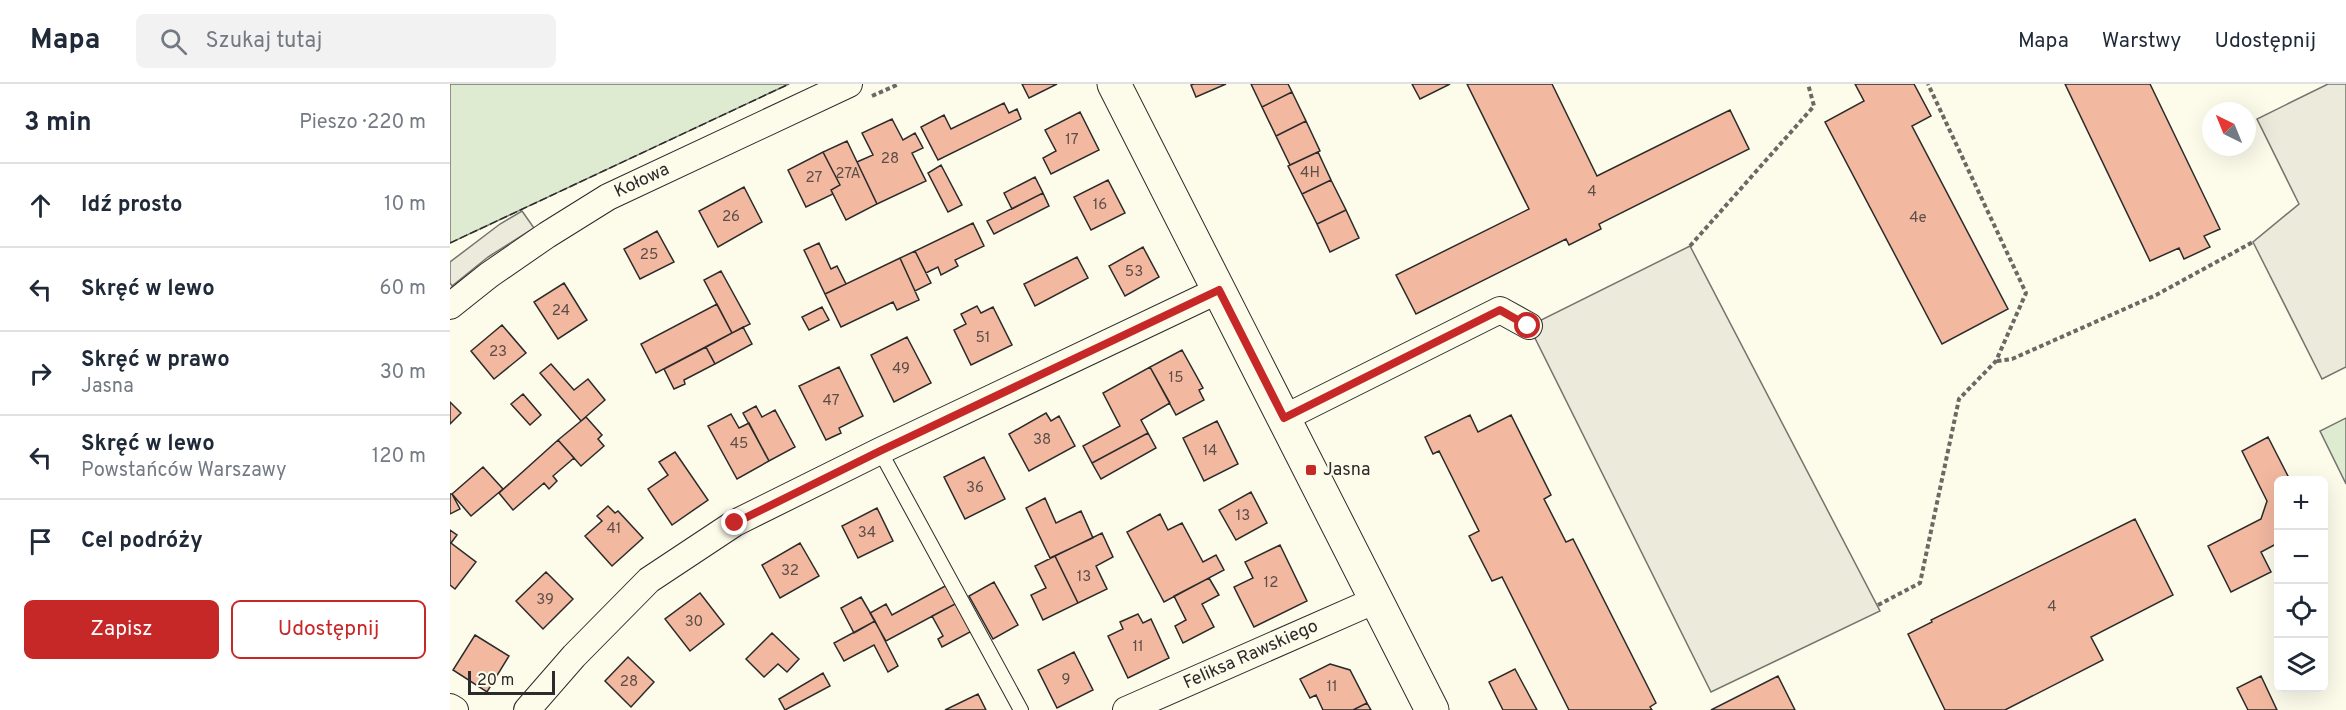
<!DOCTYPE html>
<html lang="pl">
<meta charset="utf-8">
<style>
body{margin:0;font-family:Overpass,sans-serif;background:#f2f2f3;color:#1f2937}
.controls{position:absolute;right:18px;bottom:18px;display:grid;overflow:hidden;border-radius:9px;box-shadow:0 6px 24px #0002}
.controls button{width:54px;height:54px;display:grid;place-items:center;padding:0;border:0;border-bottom:2px solid #e0e1e3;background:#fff;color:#1f2937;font:30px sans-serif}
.compass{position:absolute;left:1752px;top:18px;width:54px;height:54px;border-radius:50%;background:#fff;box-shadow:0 6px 24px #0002;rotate:317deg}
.scale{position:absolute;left:18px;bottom:15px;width:87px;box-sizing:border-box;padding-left:6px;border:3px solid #2b2b2b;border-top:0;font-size:16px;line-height:21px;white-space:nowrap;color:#2b2b2b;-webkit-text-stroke:4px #fdfbea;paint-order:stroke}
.stop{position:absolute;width:18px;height:18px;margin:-14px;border:4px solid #c62828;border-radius:50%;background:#fff}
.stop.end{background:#c62828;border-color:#fff;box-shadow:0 2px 6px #0008}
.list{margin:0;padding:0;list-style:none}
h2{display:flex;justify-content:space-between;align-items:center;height:78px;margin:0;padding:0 24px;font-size:26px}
h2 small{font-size:20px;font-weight:400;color:#747a83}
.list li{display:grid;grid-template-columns:39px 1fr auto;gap:18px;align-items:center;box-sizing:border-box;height:84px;padding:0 24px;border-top:2px solid #e0e1e3}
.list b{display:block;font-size:22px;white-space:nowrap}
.list p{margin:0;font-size:20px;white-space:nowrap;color:#747a83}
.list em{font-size:20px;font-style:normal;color:#747a83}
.actions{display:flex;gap:12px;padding:18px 24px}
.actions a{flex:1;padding:14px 0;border:2px solid #c62828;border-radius:9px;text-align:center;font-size:21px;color:#c62828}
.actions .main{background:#c62828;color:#fff}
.icon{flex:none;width:33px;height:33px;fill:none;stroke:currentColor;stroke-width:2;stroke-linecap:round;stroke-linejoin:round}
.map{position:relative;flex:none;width:1896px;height:626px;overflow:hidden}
header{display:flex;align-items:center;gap:36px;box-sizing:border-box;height:84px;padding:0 30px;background:#fff;border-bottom:2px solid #e0e1e3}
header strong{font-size:28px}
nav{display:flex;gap:33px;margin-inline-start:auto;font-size:21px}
.search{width:420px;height:54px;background:#f2f2f3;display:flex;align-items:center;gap:15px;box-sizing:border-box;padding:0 21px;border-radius:9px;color:#747a83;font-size:22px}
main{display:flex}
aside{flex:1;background:#fff}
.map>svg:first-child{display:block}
.green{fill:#deebd1;stroke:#74746e;stroke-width:1.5}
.parking{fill:#eceadb;stroke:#74746e;stroke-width:1.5}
.building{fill:#f2b8a0;stroke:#2b2b2b;stroke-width:1.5}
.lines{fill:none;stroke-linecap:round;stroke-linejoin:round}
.lane-casing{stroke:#2b2b2b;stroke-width:16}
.street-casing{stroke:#2b2b2b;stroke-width:28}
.secondary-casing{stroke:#2b2b2b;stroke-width:35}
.path{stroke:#6a6964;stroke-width:4;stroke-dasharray:4.5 3;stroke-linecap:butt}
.lane{stroke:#fdfbea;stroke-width:14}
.street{stroke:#fdfbea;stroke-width:26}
.secondary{stroke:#fdfbea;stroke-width:33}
.fence{stroke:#2b2b2b;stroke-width:1.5;stroke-dasharray:8 3;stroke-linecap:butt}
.route{stroke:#c62828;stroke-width:8}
.poi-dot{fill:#c62828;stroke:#fdfbea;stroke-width:2}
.labels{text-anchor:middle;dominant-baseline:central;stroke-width:4.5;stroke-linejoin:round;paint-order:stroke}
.number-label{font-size:15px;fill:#5d4e48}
.street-label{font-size:18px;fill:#2b2b2b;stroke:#fdfbea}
.poi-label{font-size:18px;fill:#2b2b2b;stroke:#fdfbea;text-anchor:start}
</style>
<header>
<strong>Mapa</strong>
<div class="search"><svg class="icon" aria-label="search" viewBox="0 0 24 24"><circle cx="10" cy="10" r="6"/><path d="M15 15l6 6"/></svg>Szukaj tutaj</div>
<nav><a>Mapa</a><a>Warstwy</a><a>Udostępnij</a></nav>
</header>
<main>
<aside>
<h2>3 min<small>Pieszo · 220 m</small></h2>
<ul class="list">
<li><svg class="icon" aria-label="ahead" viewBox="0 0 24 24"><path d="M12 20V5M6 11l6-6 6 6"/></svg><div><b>Idź prosto</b></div><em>10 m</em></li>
<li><svg class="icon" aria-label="left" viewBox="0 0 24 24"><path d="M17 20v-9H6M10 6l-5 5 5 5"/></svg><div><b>Skręć w lewo</b></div><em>60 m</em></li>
<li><svg class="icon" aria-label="right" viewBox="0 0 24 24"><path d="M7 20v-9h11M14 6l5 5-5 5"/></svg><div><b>Skręć w prawo</b><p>Jasna</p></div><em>30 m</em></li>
<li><svg class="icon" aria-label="left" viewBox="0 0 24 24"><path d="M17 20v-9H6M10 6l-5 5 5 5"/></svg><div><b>Skręć w lewo</b><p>Powstańców Warszawy</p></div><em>120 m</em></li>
<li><svg class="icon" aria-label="arrive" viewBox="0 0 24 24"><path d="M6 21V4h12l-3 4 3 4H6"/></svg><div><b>Cel podróży</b></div></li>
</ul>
<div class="actions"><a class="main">Zapisz</a><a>Udostępnij</a></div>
</aside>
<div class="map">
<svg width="1896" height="626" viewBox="0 0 1896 626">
<rect width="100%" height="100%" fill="#fdfbea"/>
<!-- green -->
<path class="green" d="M0,0H339L0,159Z
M1896,334V400L1870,347Z"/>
<!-- parking -->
<path class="parking" d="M1878,0H1896V283L1872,295L1803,158L1849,120L1807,35Z
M72,127L84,144L38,173L2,202L0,199V178L50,140Z
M1240,162L1430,527L1261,608L1079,242Z"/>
<!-- building -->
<path class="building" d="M572,0H607L579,14Z
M744,0H776L746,13L741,1Z
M801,0H838L842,8L812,23Z
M962,0H1000L970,15Z
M1017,0H1102L1147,92L1280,26L1299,65L1149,140L1151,145L1119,161L1116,155L966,230L946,191L1079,125Z
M1405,0H1464L1481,32L1462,42L1558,225L1492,260L1375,38L1414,17Z
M1615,0H1700L1770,145L1754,152L1760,163L1734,175L1729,164L1700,177Z
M842,8L856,37L826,52L812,23Z
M554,19L559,29L567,25L571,35L488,76L471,43L494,31L501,45Z
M630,28L649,66L601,90L593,74L606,67L595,46Z
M442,35L453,56L465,49L473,64L462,69L476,97L427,120L407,78L423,71L412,49Z
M856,37L870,67L840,81L826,52Z
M397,57L427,120L396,136L381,106L390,101L373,68Z
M373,68L390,101L381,106L383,110L356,123L338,86Z
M868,68L881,96L852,110L838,82Z
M491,81L512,121L498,128L478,89Z
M585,93L593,109L562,125L554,109Z
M658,96L675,129L641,146L624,113Z
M881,96L896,126L867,140L852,110Z
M294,103L312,138L268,163L249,127Z
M593,109L599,122L544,150L537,137Z
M896,126L909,154L880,168L867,140Z
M523,139L534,162L505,176L508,182L491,191L488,183L476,189L465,167Z
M207,147L224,178L190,195L174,165Z
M369,159L381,185L387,182L396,200L375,210L354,166Z
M693,163L709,193L675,212L659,182Z
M465,167L481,199L465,207L450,174Z
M627,173L638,194L585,222L574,200Z
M450,174L469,216L447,226L443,218L391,243L375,210Z
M271,187L300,240L282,249L254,196Z
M114,199L137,236L108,255L84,218Z
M267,220L282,249L206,289L191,260Z
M527,222L531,229L543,223L562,261L521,281L504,246L516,240L511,230Z
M372,223L379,236L359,246L352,233Z
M52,241L76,269L44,295L21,267Z
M293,243L302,260L265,280L256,263Z
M457,253L481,299L444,318L421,271Z
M256,263L265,280L234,296L235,300L224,305L214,285Z
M732,266L753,304L749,306L754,316L726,331L700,283Z
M101,280L124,306L138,295L155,316L131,337L90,289Z
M389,283L413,332L389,344L391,349L376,356L349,302Z
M700,283L720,319L691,336L698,349L642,379L633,362L670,342L653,309Z
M73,310L91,331L80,341L61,320Z
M0,318L11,329L0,340Z
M306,322L312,333L325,326L345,363L319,377L293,329Z
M596,329L601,337L609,332L625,362L579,387L559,350Z
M281,330L289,344L299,339L319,377L287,395L258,342Z
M1020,331L1028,348L1061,331L1101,411L1094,415L1116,458L1123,455L1206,619L1200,623L1202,626H1119L1052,493L1042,497L1019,452L1029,447L989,367L983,370L975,353Z
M136,333L152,351L148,355L154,362L131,382L108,356Z
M767,337L788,380L754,397L733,354Z
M698,349L706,364L651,395L642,379Z
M1818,353L1840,396H1828V459L1811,468L1821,488L1781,508L1758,462L1811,435L1817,417L1792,367Z
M108,356L124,374L103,392L107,397L99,405L94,399L63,426L49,409Z
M225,368L258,416L222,441L198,405L218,391L209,378Z
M534,373L555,415L515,435L494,393Z
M33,383L53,405L21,432L2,410Z
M801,408L817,439L786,456L769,426Z
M0,410H2L10,425L0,430Z
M595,414L606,439L631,427L643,454L600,474L576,424Z
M158,422L165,429L168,427L193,454L162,482L135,452L152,437L147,432Z
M427,424L443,457L408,474L392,442Z
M710,430L718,446L732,439L753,478L766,471L774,486L714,518L677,448Z
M1685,435L1723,511L1641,553L1653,576L1555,626H1495L1458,550L1482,538L1481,536Z
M0,446L7,451L1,459L26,478L5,505L0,501Z
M652,449L663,473L646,482L657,505L628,519L605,472Z
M350,459L369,492L330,514L312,481Z
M830,461L857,517L804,543L784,503L803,494L795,478Z
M605,472L628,519L593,536L581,511L596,504L585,482Z
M96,488L123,515L93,545L66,517Z
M759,494L769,511L752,520L764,543L733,559L725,542L736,536L724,512Z
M544,498L568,541L543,555L519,512Z
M497,501L507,519L436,557L420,529L436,520L442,531Z
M250,509L274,540L240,567L215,535Z
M411,513L425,537L404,549L391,524Z
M507,519L522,547L492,563L488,555L493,552L482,532Z
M688,530L693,539L701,535L719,574L678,594L658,552L673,545L670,538Z
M425,537L448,582L438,588L424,561L394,577L384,559Z
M322,549L349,575L337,588L328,580L314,593L296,575Z
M25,551L59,572L37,608L3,586Z
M624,568L643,606L607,624L588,586Z
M178,573L204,598L181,623L155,597Z
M880,580L900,586L917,619L903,626H873L866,611L860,614L850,595Z
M1065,585L1087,626H1053L1039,598Z
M373,589L380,602L335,626L329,615Z
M1328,592L1345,626H1261Z
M1811,592L1827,626H1798L1787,604Z
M528,610L536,626H495Z
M917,619L921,626H903Z"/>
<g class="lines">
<!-- lane casing -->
<g class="lane-casing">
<path id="lane" d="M430,367L571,626"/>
</g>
<!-- street casing -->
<g class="street-casing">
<path id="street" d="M0,222L39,191L97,151L158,113L399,0
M834,334L1050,226L1079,242
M0,623L5,626
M77,626L124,572L199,496L285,439L430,367L769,206
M676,626L926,516"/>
</g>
<!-- secondary casing -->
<g class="secondary-casing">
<path id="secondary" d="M664,0L982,626"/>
</g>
<!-- path -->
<path class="path" d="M422,12L449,0
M1240,162L1364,22L1358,0
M1547,277L1562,275L1706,211L1803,158
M1428,521L1470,499L1509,315L1546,277L1576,209L1478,0"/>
<!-- lane -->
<use href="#lane" class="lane"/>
<!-- street -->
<use href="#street" class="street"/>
<!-- secondary -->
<use href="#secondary" class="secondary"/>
<!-- fence -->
<path class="fence" d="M0,159L339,0"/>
</g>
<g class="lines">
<!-- route -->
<path class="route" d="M285,439L430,367L769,206L834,334L1050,226L1078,242"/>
</g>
<!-- markers -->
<rect class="poi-dot" x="855" y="380" width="12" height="12" rx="3"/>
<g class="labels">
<!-- number labels -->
<g class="number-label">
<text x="622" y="56">17</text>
<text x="440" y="75">28</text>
<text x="860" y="89">4H</text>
<text x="398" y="90">27A</text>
<text x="364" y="94">27</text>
<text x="1142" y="108">4</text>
<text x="650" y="121">16</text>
<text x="281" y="133">26</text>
<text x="1468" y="134">4e</text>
<text x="199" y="171">25</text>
<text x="684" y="188">53</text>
<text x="111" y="227">24</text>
<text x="533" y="254">51</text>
<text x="48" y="268">23</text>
<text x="451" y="285">49</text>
<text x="726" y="294">15</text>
<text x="381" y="317">47</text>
<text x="592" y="356">38</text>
<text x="289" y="360">45</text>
<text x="760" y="367">14</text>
<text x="525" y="404">36</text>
<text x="793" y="432">13</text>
<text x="164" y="445">41</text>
<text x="417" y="449">34</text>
<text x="340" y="487">32</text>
<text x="634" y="493">13</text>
<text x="821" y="499">12</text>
<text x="95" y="516">39</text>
<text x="1602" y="523">4</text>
<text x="244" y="538">30</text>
<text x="688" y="563">11</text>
<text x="616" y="596">9</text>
<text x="179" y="598">28</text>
<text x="882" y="603">11</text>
</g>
<!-- street labels -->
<g class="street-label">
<text transform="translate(192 97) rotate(-25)">Kołowa</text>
<text transform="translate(801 571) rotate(-24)">Feliksa Rawskiego</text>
</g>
<!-- poi labels -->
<g class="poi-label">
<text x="873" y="386">Jasna</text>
</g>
</g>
</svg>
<div class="controls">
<button>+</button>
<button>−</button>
<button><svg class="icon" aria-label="locate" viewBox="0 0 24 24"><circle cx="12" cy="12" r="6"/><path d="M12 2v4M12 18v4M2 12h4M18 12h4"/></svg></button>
<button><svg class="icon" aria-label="layers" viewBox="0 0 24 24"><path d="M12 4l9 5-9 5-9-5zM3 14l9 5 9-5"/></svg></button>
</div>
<svg class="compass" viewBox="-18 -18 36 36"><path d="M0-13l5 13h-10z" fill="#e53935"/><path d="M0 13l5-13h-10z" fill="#747a83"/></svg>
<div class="scale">20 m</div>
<div class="stop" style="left:1078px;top:242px"></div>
<div class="stop end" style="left:285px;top:439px"></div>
</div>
</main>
